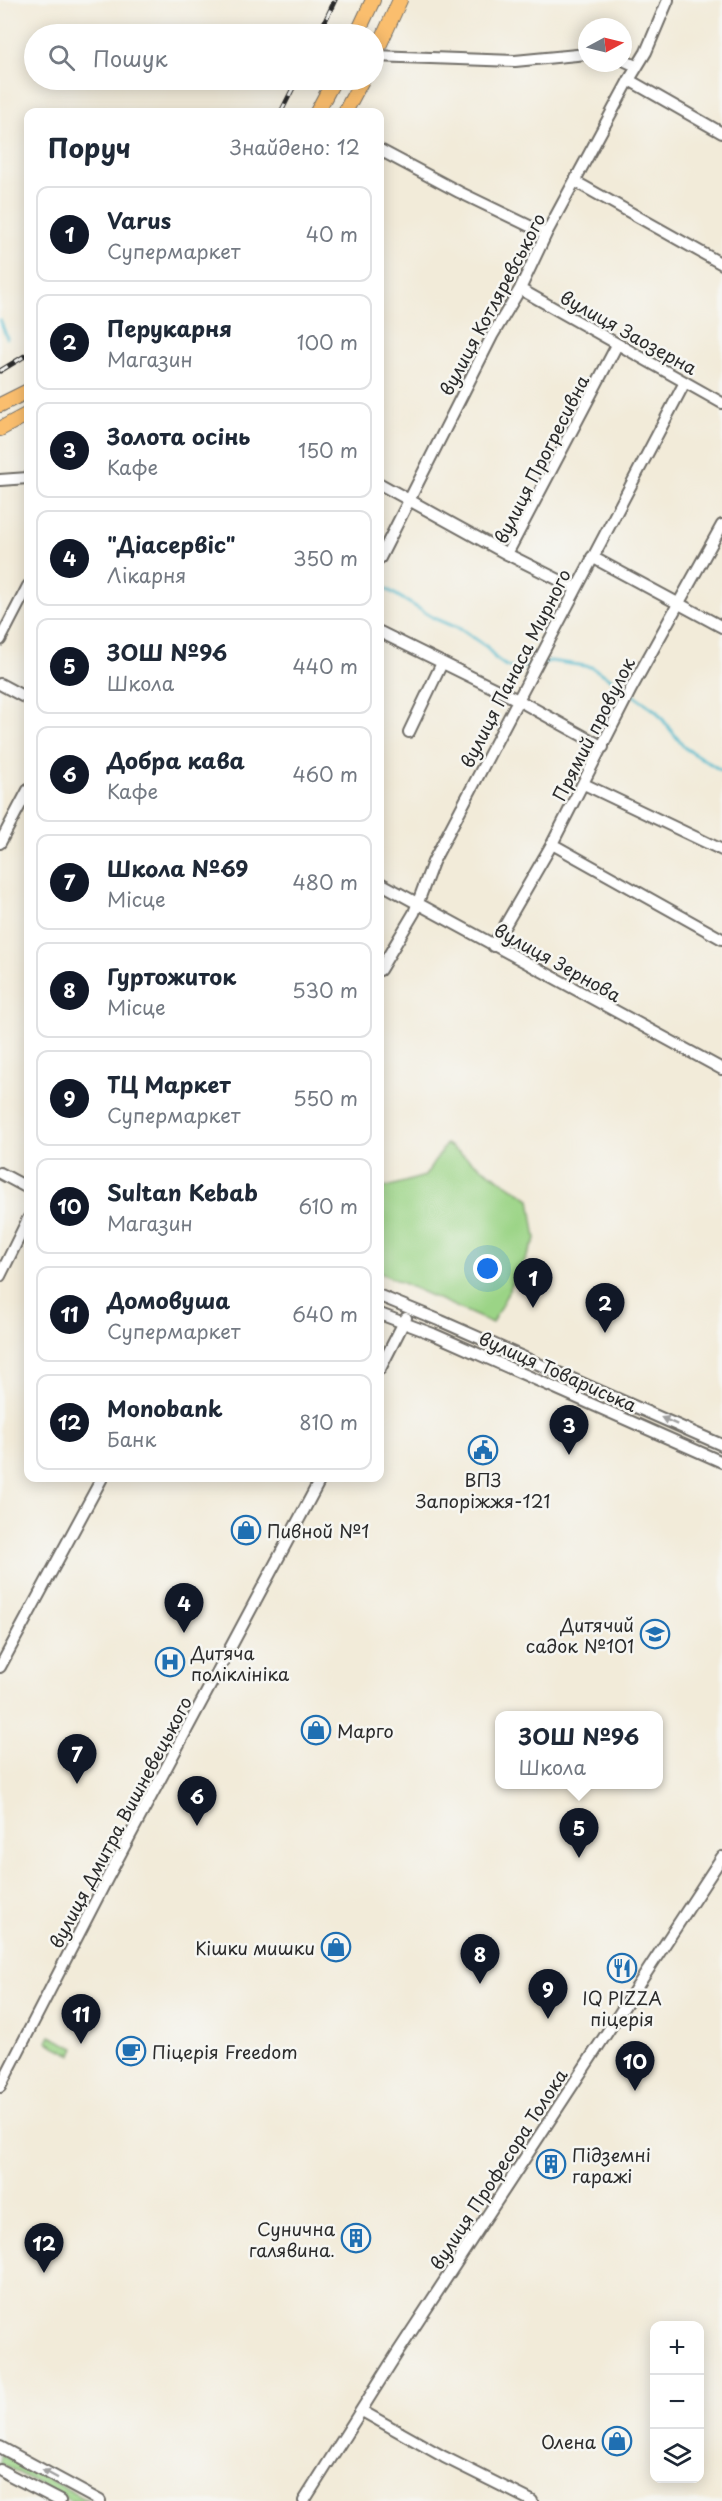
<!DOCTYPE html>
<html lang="uk">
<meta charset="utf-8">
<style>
body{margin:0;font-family:"Playpen Sans",sans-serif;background:#f2f2f3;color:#1f2937}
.controls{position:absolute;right:18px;bottom:18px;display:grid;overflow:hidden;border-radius:12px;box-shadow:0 3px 15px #0003}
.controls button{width:54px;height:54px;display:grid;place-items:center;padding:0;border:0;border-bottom:2px solid #e0e1e3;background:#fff;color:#1f2937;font:30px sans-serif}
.compass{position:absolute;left:578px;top:18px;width:54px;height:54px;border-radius:50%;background:#fff;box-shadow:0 3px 15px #0003;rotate:83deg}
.you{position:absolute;left:488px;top:1269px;width:21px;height:21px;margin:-15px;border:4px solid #fff;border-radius:50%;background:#1a73e8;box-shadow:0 0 0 9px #1a73e833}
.badge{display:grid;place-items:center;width:39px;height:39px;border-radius:50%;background:#111827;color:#fff;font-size:20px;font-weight:700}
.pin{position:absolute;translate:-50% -50px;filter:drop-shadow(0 2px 3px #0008)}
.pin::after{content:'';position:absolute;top:32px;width:21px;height:18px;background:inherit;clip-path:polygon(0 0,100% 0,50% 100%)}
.popup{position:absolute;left:495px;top:1711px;width:168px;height:78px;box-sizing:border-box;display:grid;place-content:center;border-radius:12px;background:#fff;filter:drop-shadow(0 2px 4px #0005);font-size:20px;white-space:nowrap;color:#747a83}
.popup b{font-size:22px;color:#1f2937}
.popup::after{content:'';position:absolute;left:50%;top:100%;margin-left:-12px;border:12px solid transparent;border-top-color:#fff}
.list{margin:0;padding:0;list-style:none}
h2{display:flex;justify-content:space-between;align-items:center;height:78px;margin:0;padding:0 24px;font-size:26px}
h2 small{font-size:20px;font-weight:400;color:#747a83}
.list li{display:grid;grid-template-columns:39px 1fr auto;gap:18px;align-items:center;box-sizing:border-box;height:96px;margin:0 12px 12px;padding:0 12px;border:2px solid #e0e1e3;border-radius:12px}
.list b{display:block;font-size:22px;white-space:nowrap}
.list p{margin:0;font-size:20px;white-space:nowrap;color:#747a83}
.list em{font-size:20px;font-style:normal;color:#747a83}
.icon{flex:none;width:33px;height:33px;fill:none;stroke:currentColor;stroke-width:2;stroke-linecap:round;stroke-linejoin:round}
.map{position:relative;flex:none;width:722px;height:2501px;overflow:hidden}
.search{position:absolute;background:#fff;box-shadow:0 3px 15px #0003;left:24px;top:24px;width:360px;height:66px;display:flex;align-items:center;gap:15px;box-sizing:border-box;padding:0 21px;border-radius:33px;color:#747a83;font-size:22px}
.panel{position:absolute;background:#fff;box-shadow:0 3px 15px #0003;left:24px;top:108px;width:360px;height:1374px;border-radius:12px}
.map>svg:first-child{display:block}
.green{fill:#9bd486;stroke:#638058;stroke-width:1.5}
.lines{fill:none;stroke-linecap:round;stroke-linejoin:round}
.stream{stroke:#4db8cb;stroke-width:3}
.minor-casing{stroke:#716e68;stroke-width:14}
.major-casing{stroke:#716e68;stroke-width:16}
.minor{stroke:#fff;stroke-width:10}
.major{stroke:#fabe6e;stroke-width:14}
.rail-casing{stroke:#2b2b2b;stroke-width:5}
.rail{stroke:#f6f6f2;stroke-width:3;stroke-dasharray:9;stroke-linecap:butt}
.oneway{fill:#a0a0a0}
.labels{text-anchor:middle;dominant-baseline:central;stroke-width:5;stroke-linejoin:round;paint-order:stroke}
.street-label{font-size:18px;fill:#2b2b2b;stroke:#f6f6f2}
.poi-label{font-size:18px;fill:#2b2b2b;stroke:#f6f6f2;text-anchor:start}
</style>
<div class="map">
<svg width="722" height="2501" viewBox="0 0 722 2501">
<rect width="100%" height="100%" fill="#f6f6f2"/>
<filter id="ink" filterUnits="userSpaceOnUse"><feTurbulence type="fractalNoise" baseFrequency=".0167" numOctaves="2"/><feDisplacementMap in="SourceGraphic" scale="12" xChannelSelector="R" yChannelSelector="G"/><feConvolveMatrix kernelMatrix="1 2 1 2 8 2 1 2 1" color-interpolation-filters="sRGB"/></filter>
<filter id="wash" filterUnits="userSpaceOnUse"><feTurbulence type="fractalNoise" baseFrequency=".008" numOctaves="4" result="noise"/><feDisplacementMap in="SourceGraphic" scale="24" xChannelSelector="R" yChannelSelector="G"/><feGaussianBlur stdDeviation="1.35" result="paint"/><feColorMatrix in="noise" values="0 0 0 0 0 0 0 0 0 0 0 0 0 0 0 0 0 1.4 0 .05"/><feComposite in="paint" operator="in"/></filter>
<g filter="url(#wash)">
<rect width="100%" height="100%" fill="#f2ebd9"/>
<!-- green -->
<path class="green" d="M446,1144L530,1199L536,1239L492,1323L380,1273V1189L425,1176Z
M50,2036L75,2048L72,2055L47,2042Z
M0,2453L89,2501H71L0,2463Z"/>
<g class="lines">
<!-- stream -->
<path class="stream" d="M0,320L7,338
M380,585L434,618L462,630L487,647L495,658L506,666L516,668L531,666
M541,664L550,661L572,664L591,667L608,677L656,711L685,748L722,771"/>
</g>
</g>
<g filter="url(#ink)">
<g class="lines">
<!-- minor casing -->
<g class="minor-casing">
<path id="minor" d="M374,56L515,61L587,54
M623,60L636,66
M629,80L722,133
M380,150L459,192L546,234
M576,182L722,264
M520,289L722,403
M0,480L28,478
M380,484L507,554
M592,557L722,627
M380,558L492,336L520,289L546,234L629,80L646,52L668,0
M575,588L507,554L617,345
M380,632L518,700L603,747
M0,640L28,586
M0,684L28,699
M409,732L442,663
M584,784L722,850
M0,843L28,790
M552,844L722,939
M380,883L722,1069
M493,946L552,844L631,689L722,525
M380,970L414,913L433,862L685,382
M0,1173L28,1188
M0,1276L28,1219
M380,1296L441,1321L722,1445
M380,1314L433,1334L722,1462
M380,1369L406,1318
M0,1667L102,1478
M0,2087L108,1877L321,1478
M362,2411L444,2457L532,2501
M0,2447L100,2501
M0,2470L60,2501
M304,2501L396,2355L722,1857"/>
</g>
<!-- major casing -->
<g class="major-casing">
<path id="major" d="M357,34L373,0
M374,57L400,0
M317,112L334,80
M345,112L362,80
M0,405L28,391
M0,429L28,414"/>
</g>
<!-- minor -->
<use href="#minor" class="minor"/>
<!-- major -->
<use href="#major" class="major"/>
<!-- rail casing -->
<g class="rail-casing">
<path id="rail" d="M319,34L335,0
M281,112L297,80
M0,371L28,354"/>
</g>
<!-- rail -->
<use href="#rail" class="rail"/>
</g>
<!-- one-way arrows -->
<defs><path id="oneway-solid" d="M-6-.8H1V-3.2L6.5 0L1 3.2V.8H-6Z" transform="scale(1.5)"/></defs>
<g class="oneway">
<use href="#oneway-solid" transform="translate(669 1421) rotate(-156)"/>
<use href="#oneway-solid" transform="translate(50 2474) rotate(-152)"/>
</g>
</g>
<!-- icons -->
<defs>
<g id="civic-ring" transform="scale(1.5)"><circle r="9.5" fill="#f6f6f2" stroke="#1f6fb2" stroke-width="1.5"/><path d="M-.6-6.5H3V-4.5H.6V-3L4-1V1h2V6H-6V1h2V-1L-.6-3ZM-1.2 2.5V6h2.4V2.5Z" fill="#1f6fb2"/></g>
<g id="shop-ring" transform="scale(1.5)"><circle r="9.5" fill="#f6f6f2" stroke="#1f6fb2" stroke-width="1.5"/><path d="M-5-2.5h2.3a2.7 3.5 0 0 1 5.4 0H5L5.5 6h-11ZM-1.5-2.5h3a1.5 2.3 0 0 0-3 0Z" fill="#1f6fb2"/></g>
<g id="school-ring" transform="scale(1.5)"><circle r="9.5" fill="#f6f6f2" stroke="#1f6fb2" stroke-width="1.5"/><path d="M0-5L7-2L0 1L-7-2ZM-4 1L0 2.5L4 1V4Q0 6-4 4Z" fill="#1f6fb2"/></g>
<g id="hospital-ring" transform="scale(1.5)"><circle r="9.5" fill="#f6f6f2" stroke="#1f6fb2" stroke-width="1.5"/><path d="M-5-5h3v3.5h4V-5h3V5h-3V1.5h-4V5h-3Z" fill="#1f6fb2"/></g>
<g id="restaurant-ring" transform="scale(1.5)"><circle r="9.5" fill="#f6f6f2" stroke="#1f6fb2" stroke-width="1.5"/><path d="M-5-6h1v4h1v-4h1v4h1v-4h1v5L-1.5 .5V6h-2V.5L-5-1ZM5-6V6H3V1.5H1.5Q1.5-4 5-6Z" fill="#1f6fb2"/></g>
<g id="cafe-ring" transform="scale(1.5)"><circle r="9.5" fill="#f6f6f2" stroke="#1f6fb2" stroke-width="1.5"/><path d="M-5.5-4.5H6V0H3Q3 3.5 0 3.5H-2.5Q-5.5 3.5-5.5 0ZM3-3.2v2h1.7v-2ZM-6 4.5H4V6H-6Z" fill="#1f6fb2"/></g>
<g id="building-ring" transform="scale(1.5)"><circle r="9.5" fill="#f6f6f2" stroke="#1f6fb2" stroke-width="1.5"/><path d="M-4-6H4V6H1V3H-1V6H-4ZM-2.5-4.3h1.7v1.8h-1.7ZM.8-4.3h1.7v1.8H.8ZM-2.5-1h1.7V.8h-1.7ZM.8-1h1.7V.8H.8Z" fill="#1f6fb2"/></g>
</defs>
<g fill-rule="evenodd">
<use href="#civic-ring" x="483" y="1450"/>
<use href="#shop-ring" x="246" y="1530"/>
<use href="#school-ring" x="655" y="1634"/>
<use href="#hospital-ring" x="170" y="1662"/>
<use href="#shop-ring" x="316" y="1730"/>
<use href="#shop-ring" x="336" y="1947"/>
<use href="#restaurant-ring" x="622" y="1968"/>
<use href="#cafe-ring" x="131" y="2051"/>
<use href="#building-ring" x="551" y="2164"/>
<use href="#building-ring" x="356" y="2238"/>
<use href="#shop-ring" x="617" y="2441"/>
</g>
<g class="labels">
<!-- street labels -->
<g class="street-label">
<text transform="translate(492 304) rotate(-62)">вулиця Котляревського</text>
<text transform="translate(629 332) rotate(29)">вулиця Заозерна</text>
<text transform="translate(541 459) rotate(-63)">вулиця Прогресивна</text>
<text transform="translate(515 668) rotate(-63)">вулиця Панаса Мирного</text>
<text transform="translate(593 729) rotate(-63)">Прямий провулок</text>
<text transform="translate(558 962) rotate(29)">вулиця Зернова</text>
<text transform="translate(558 1371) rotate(24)">вулиця Товариська</text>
<text transform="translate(120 1822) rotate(-62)">вулиця Дмитра Вишневецького</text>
<text transform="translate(498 2169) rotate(-57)">вулиця Професора Толока</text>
</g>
<!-- poi labels -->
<g class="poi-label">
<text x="483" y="1479" text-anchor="middle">ВПЗ<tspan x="483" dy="21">Запоріжжя-121</tspan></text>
<text x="267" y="1530">Пивной №1</text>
<text x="634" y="1624" text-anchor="end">Дитячий<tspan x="634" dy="21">садок №101</tspan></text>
<text x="191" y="1652">Дитяча<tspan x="191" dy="21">поліклініка</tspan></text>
<text x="337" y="1730">Марго</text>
<text x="315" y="1947" text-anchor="end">Кішки мишки</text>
<text x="622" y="1997" text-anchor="middle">IQ PIZZA<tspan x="622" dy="21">піцерія</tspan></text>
<text x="152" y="2051">Піцерія Freedom</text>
<text x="572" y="2154">Підземні<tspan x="572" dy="21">гаражі</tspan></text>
<text x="335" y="2228" text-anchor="end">Сунична<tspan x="335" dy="21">галявина.</tspan></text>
<text x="596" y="2441" text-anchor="end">Олена</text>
</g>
</g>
</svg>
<div class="controls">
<button>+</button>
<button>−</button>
<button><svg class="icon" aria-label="layers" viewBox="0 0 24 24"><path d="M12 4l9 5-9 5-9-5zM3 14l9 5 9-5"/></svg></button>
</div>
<svg class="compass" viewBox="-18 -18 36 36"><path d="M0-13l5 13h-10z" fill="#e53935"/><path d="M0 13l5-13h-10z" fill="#747a83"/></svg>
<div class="you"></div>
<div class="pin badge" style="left:533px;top:1308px">1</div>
<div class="pin badge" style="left:605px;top:1333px">2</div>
<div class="pin badge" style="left:569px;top:1455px">3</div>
<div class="pin badge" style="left:184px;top:1633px">4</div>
<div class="pin badge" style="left:579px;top:1858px">5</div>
<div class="popup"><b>ЗОШ №96</b>Школа</div>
<div class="pin badge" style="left:197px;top:1826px">6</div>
<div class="pin badge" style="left:77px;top:1784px">7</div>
<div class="pin badge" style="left:480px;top:1984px">8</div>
<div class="pin badge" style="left:548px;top:2019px">9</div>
<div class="pin badge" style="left:635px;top:2091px">10</div>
<div class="pin badge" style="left:81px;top:2044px">11</div>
<div class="pin badge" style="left:44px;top:2273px">12</div>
<div class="search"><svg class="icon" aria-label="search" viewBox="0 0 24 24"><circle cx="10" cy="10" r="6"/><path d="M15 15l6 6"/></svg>Пошук</div>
<section class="panel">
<h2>Поруч<small>Знайдено: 12</small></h2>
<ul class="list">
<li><span class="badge">1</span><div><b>Varus</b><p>Супермаркет</p></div><em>40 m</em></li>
<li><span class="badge">2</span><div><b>Перукарня</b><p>Магазин</p></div><em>100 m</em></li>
<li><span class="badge">3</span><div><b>Золота осінь</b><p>Кафе</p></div><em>150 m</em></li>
<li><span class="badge">4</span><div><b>&quot;Діасервіс&quot;</b><p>Лікарня</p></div><em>350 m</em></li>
<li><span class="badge">5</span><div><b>ЗОШ №96</b><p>Школа</p></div><em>440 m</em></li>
<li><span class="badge">6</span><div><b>Добра кава</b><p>Кафе</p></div><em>460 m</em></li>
<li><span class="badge">7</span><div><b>Школа №69</b><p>Місце</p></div><em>480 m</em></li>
<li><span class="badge">8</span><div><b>Гуртожиток</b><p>Місце</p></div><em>530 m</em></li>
<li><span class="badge">9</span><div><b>ТЦ Маркет</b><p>Супермаркет</p></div><em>550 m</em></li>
<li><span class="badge">10</span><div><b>Sultan Kebab</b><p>Магазин</p></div><em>610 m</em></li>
<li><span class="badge">11</span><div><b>Домовуша</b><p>Супермаркет</p></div><em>640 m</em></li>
<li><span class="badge">12</span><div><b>Monobank</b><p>Банк</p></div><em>810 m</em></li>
</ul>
</section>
</div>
